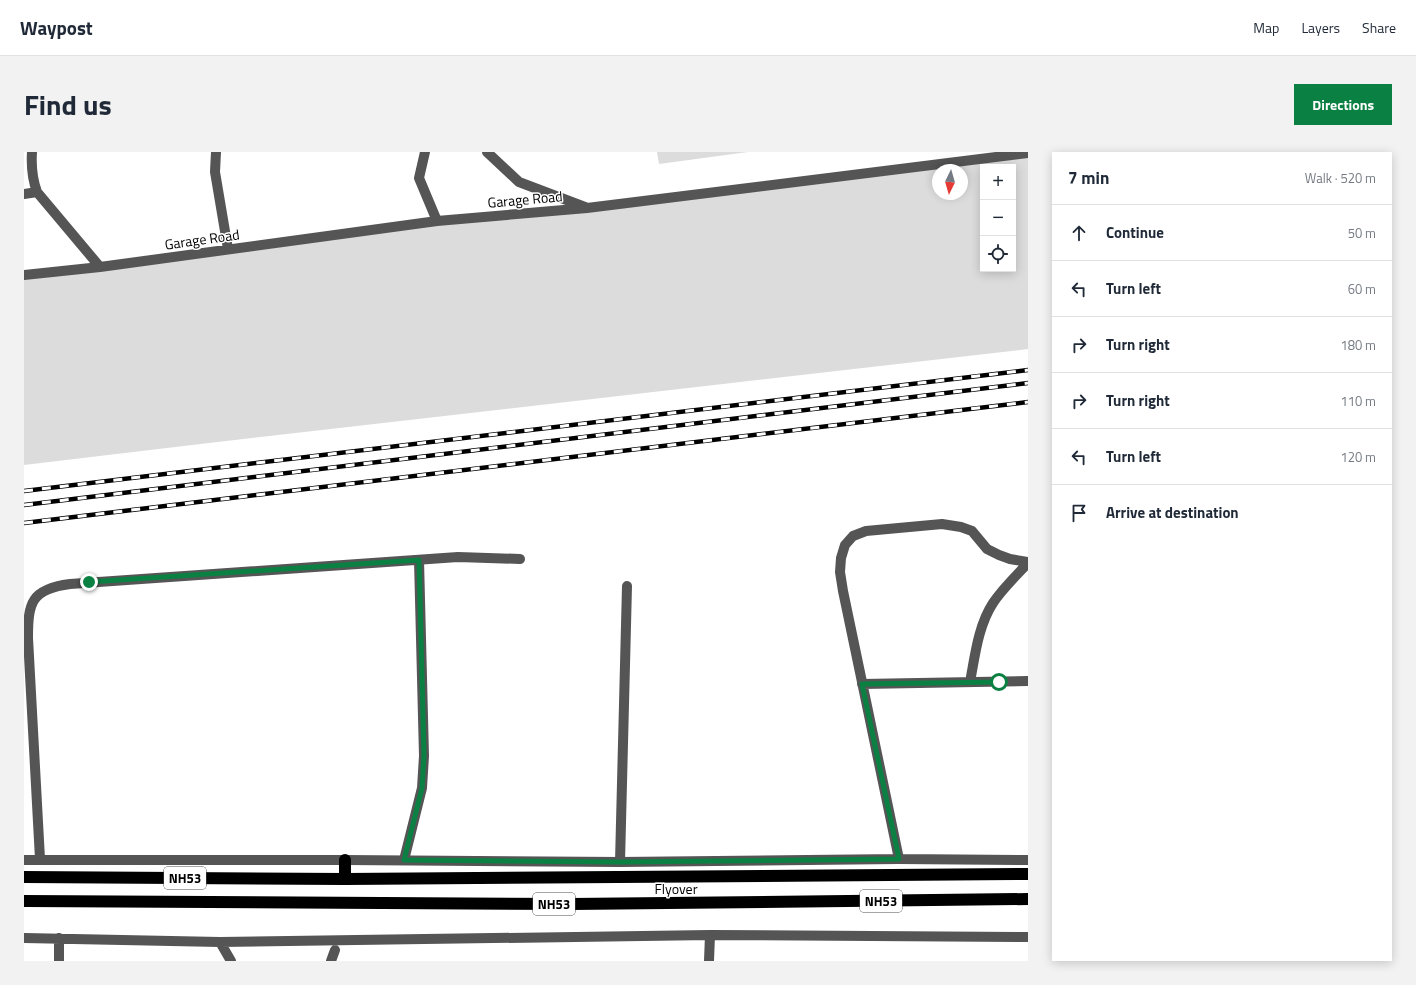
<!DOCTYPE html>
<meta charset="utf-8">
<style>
body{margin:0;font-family:"Titillium Web",sans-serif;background:#f2f2f3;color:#1f2937}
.controls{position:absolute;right:12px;top:12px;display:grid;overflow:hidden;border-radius:0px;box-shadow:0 2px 10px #0003}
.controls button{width:36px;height:36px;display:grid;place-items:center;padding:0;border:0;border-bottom:1px solid #e0e1e3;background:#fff;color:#1f2937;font:20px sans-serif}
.compass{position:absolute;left:908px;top:12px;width:36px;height:36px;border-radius:50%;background:#fff;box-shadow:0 2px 10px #0003;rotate:185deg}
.stop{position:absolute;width:12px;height:12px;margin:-9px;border:3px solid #0b8043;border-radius:50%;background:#fff}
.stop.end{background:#0b8043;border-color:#fff;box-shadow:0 1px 4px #0008}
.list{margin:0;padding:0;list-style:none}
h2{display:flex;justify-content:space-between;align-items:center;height:52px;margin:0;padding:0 16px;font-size:17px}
h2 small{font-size:13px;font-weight:400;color:#747a83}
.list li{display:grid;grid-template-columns:26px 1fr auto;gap:12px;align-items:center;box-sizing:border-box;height:56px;padding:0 16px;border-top:1px solid #e0e1e3}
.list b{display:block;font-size:15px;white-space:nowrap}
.list em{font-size:13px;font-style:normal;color:#747a83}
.icon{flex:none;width:22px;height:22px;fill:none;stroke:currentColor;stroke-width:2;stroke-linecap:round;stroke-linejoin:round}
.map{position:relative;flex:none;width:1004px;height:809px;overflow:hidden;border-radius:0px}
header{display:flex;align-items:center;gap:24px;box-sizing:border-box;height:56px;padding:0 20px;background:#fff;border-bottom:1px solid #e0e1e3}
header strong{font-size:19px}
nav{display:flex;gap:22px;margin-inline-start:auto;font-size:14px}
.intro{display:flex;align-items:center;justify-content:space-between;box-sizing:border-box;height:96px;padding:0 24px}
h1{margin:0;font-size:28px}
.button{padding:10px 18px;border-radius:0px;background:#0b8043;color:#fff;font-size:14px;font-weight:700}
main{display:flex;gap:24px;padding:0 24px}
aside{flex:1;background:#fff;border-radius:0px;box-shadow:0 2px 10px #0003}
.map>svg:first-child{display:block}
.green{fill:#dcdcdc;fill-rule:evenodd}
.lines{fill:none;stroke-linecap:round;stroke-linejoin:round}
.minor{stroke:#555;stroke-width:10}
.highway{stroke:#000;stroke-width:12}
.rail-casing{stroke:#000;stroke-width:4.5}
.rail{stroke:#fff;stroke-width:3;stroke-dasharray:9;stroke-linecap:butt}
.route{stroke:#0b8043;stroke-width:5}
.labels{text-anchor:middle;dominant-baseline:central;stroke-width:3;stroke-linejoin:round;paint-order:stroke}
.shield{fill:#fff;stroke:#4c4c4c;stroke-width:1}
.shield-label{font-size:13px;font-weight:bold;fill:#000}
.street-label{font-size:14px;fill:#000;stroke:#fff}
</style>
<header>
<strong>Waypost</strong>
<nav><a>Map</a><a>Layers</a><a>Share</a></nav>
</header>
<div class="intro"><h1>Find us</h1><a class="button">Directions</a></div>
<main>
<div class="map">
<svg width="1004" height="809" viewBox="0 0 1004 809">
<rect width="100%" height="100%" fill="#fff"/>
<!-- green -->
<path class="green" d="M633,0H724L635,12Z
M1004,1V197L185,291L0,313V123ZM959,15H989V117H959ZM914,18H938V42H914Z"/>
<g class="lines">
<!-- minor -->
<path class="minor" d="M8,0C7,15 8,26 13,40L76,115
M192,0L191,20L204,97
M401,0L395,26L413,69
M463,0L495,30L561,55
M0,42L13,40
M0,123L76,115L413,69L563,56L1004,1
M946,530C951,504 954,474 969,451C979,436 992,424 1004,411
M838,532L1004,529
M16,707L4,486C4,451 7,437 46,432L434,405L496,407
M875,707L819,439L816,420L817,406L821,393L829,384L842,379L918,372L937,375L948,379L963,397L975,403L986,407L1004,410
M0,708H321L596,710L875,707L1004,708
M380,708L398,636L400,604L395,408
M596,710L603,434
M0,786L196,790L686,783L1004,785
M35,786V809
M196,790L207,809
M307,809L311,798
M685,809L686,783"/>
<!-- highway -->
<path class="highway" d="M321,708V727
M0,725L321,727L1004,722
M0,749L547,752L1004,747"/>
<!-- rail casing -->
<g class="rail-casing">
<path id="rail" d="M0,339L1004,218
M0,353L1004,231
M0,371L1004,250"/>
</g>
<!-- rail -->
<use href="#rail" class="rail"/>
</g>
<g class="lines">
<!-- route -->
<path class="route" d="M65,430L395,408L400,604L398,636L380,708L596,710L875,707L838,532L975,530"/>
</g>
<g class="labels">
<!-- shield labels -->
<g class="shield">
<rect x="140" y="715" width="42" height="22" rx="3"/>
<rect x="836" y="738" width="42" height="22" rx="3"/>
<rect x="509" y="741" width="42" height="22" rx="3"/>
</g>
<g class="shield-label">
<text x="161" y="726">NH53</text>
<text x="857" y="749">NH53</text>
<text x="530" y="752">NH53</text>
</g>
<!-- street labels -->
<g class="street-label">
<text transform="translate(501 47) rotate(-5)">Garage Road</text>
<text transform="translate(178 87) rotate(-8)">Garage Road</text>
<text x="652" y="736">Flyover</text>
</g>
</g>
</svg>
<div class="controls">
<button>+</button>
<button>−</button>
<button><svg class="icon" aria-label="locate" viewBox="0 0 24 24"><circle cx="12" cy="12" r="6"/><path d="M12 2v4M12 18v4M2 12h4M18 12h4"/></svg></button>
</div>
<svg class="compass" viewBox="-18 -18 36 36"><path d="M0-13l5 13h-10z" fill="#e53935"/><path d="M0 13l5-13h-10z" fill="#747a83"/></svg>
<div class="stop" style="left:975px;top:530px"></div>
<div class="stop end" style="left:65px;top:430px"></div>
</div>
<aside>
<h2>7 min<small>Walk · 520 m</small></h2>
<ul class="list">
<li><svg class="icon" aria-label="ahead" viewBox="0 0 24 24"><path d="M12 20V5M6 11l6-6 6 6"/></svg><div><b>Continue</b></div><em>50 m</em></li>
<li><svg class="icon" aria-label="left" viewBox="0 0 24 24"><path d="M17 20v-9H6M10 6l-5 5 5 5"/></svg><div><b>Turn left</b></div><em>60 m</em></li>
<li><svg class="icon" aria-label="right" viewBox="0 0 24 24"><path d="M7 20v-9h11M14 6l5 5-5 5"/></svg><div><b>Turn right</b></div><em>180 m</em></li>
<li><svg class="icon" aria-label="right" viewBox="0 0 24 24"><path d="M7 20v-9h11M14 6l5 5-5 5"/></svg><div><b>Turn right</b></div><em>110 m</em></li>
<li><svg class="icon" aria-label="left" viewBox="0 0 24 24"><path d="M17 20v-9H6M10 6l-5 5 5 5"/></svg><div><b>Turn left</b></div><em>120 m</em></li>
<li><svg class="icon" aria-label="arrive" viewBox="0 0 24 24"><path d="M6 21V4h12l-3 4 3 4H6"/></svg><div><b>Arrive at destination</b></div></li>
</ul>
</aside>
</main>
